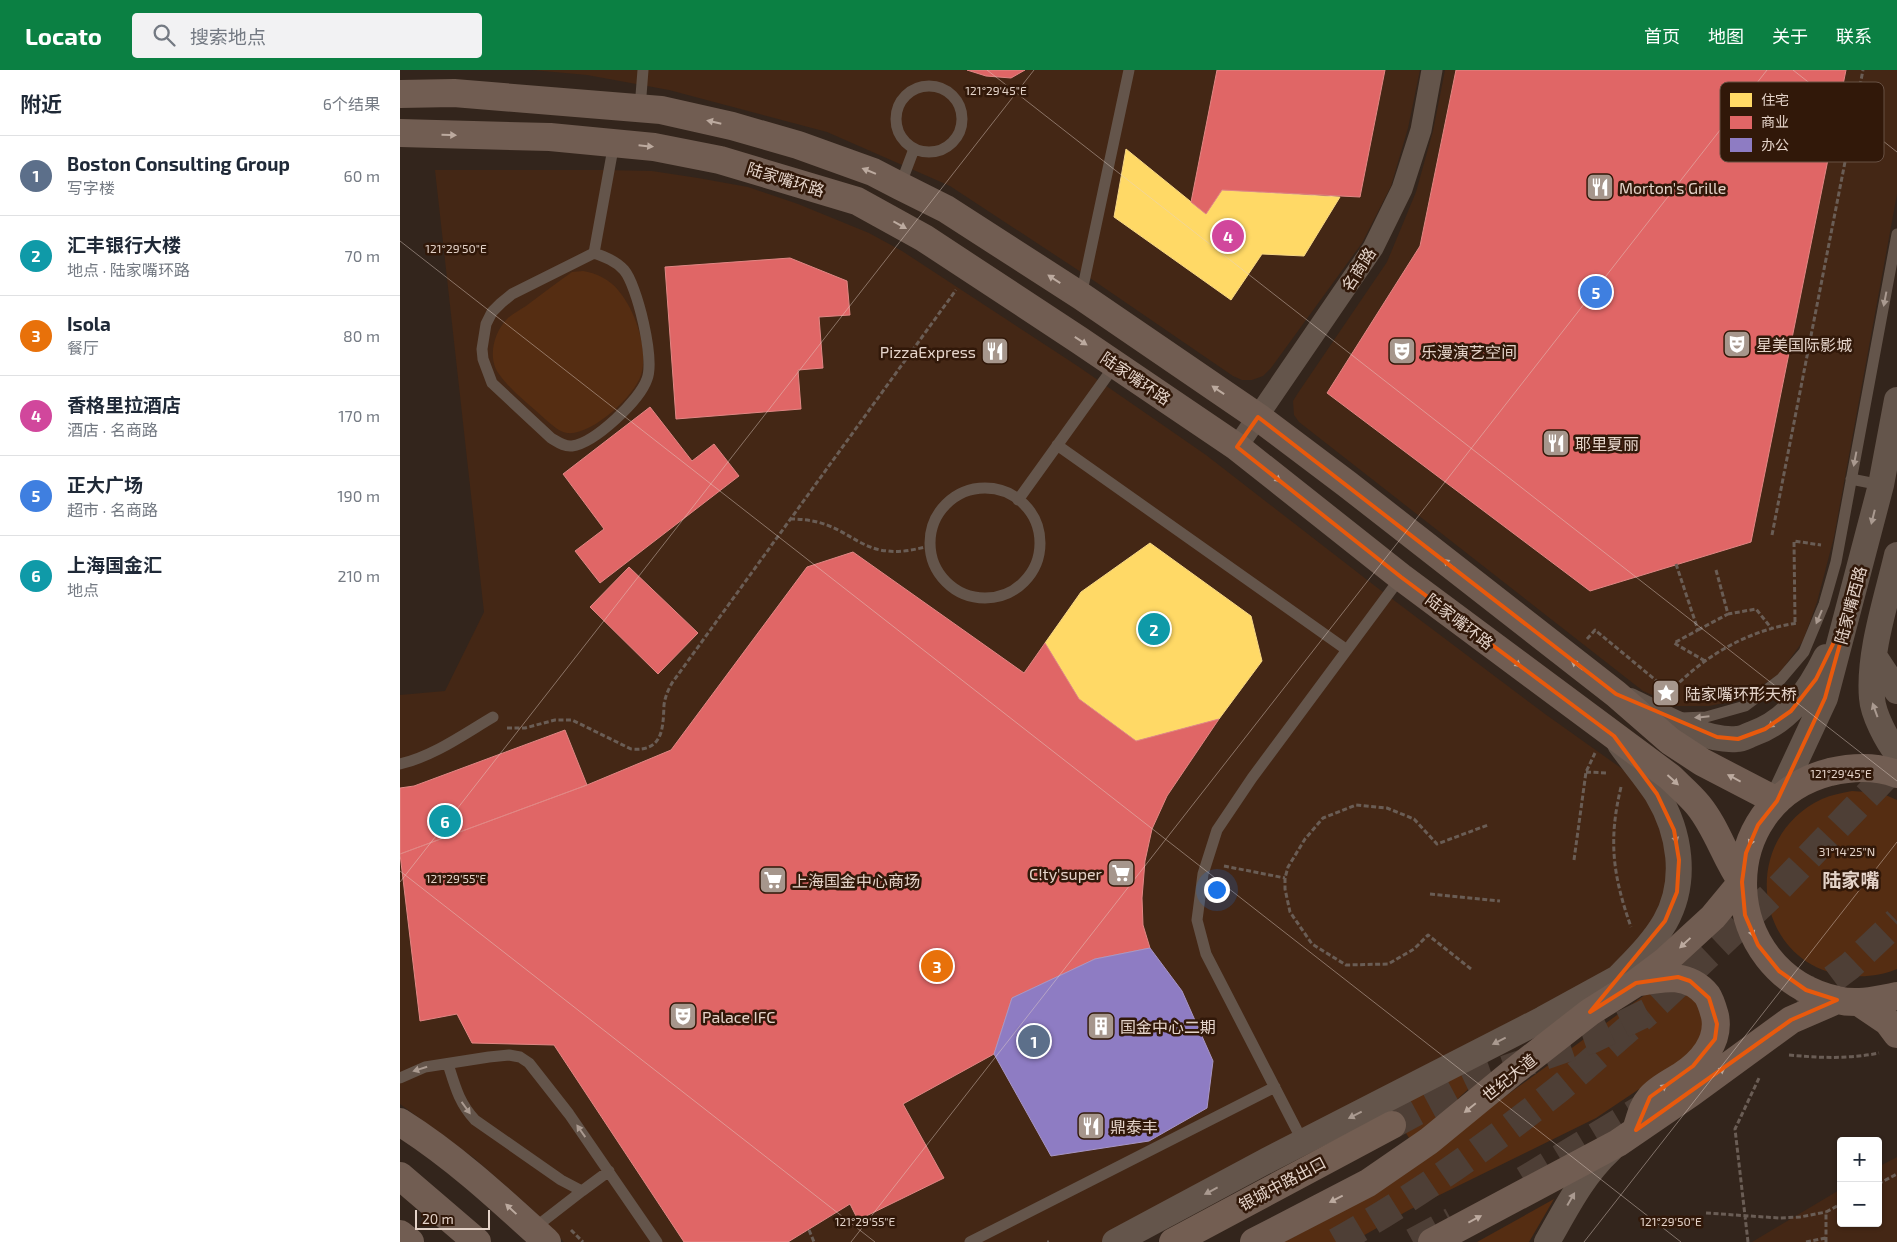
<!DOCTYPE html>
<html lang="zh">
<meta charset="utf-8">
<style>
body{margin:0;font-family:"Exo 2","Noto Sans SC",sans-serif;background:#f2f2f3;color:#1f2937}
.controls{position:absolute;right:15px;bottom:15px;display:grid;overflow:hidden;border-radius:5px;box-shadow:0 1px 4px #0004}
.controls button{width:45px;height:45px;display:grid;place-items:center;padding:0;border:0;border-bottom:1px solid #e0e1e3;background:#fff;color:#1f2937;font:25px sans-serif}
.scale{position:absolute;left:15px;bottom:12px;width:75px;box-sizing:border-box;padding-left:5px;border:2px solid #e4d3c9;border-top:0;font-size:14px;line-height:18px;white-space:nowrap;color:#e4d3c9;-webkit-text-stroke:4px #311809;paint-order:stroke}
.you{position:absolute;left:816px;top:819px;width:18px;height:18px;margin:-12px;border:4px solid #fff;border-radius:50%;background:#1a73e8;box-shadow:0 0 0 8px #1a73e833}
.badge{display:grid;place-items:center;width:32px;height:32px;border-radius:50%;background:#0b8043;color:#fff;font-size:16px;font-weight:700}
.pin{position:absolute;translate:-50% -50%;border:2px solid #fff;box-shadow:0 1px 5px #0006}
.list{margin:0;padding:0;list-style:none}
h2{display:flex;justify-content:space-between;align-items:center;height:65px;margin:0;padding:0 20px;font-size:21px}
h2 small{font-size:16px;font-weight:400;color:#747a83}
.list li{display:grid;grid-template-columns:32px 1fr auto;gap:15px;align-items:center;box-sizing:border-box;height:80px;padding:0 20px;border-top:1px solid #e0e1e3}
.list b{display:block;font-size:19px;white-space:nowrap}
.list p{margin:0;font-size:16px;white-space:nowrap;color:#747a83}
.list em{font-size:16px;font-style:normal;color:#747a83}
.icon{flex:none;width:28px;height:28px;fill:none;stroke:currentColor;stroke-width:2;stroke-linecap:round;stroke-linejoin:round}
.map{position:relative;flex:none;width:1497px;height:1172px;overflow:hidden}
header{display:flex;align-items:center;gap:30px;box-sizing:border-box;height:70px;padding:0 25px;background:#0b8043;color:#fff}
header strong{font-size:24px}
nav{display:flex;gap:28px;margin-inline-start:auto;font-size:18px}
.search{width:350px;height:45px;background:#f2f2f3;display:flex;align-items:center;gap:12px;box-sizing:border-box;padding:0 18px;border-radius:5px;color:#747a83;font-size:19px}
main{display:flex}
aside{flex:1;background:#fff}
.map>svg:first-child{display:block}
.built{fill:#442715}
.green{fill:#552d12}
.homes{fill:#ffd966;stroke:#f7d784}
.shops{fill:#e06666;stroke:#e18784}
.offices{fill:#8e7cc3;stroke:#a896c5}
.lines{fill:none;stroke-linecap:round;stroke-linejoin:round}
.primary-tunnel{stroke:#4e3f36;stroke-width:28;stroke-dasharray:28 14;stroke-linecap:butt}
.trunk-tunnel{stroke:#4e3f36;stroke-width:28;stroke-dasharray:28 14;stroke-linecap:butt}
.path{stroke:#6a5d55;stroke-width:3;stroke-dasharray:5 2.5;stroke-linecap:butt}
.service{stroke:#64554b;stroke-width:11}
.minor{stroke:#64554b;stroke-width:21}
.tertiary{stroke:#64554b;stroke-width:26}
.secondary{stroke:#715d52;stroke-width:28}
.trunk{stroke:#735e52;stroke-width:28}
.oneway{fill:#bcaa9f}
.oneway2{fill:#aa9a90}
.marked{fill:none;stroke:#e8590c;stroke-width:4;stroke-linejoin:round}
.ticks{fill:none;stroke:#e4d3c9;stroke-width:1;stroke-opacity:0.45}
.labels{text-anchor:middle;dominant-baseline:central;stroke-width:5;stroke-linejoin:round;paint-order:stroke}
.street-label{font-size:16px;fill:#e4d3c9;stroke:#311809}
.poi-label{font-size:16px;fill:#e4d3c9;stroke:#311809;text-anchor:start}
.quarter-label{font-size:19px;font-weight:bold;fill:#e4d3c9;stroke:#311809}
.key{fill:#311809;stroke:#675043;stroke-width:1}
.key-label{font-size:14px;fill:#e4d3c9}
.ticks-label{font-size:12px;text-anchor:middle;fill:#e4d3c9;stroke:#311809;stroke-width:5;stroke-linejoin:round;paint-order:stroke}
</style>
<header>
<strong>Locato</strong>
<div class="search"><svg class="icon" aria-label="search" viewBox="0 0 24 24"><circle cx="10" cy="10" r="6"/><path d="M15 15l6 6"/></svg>搜索地点</div>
<nav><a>首页</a><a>地图</a><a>关于</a><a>联系</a></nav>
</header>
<main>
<aside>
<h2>附近<small>6个结果</small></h2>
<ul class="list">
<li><span class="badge" style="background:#5c6f8a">1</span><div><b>Boston Consulting Group</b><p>写字楼</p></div><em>60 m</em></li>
<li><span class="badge" style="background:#0f9aa8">2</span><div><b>汇丰银行大楼</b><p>地点 · 陆家嘴环路</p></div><em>70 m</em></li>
<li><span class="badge" style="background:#e8710a">3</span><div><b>Isola</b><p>餐厅</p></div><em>80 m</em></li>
<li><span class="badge" style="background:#d1479c">4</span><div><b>香格里拉酒店</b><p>酒店 · 名商路</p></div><em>170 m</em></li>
<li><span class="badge" style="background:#3f7fe0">5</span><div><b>正大广场</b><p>超市 · 名商路</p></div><em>190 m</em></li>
<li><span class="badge" style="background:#0f9aa8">6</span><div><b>上海国金汇</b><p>地点</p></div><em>210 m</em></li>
</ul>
</aside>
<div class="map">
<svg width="1497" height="1172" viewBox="0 0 1497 1172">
<rect width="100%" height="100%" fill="#33251c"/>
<!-- built -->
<path class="built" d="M132,0H1020L1008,58L991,116L962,173L871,298L863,306L852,310H842L833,306L687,206L550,116L427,62L269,20L187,5Z
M1045,0H1497V124L1434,467L1417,532L1403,571L1379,604L1355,620L1334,631L1309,636H1277L1243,621L899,352L894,345L893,331L898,323L987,192L1016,122L1033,61Z
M35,100H204L252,101L298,108L348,117L398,134L469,163L502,181L679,297L806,385L975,516L1145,644L1228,703L1255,733L1269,772L1263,843L1216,899L706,1172H164L134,1141L74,1088L0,1034V625L45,621L84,542Z
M1497,1087V1172H1352L1441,1119V1153H1478V1097Z"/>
<!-- green -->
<path class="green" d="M183,201C196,203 209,209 218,220C235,240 249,279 241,305C234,327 191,366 167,363C159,362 151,354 145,349C130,335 111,321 99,304C87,288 94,262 107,249C112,244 120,240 126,236C141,225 156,213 172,202Z
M1452,721L1481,723L1497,730V899C1483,905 1468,907 1452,906C1355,900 1335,770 1422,729C1431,725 1442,723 1452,721Z
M1283,916L1301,931L1305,965L1284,989L1196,1048L1009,1140L952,1172H877L1096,1033L1246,924Z
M1085,990L1089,1000L1025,1059L1009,1068L989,1035Z
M1154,1129L1129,1172H1077Z"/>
<!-- homes -->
<path class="homes" d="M726,79L806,144L822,120L940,127L904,186L862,184L831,230L714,147Z
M750,473L851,546L862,591L819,649L736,671L679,629L645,573L681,522Z"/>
<!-- shops -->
<path class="shops" d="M567,0H625L611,8L586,6Z
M817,0H985L960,127L822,120L806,144L791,132Z
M1056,0H1446L1351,472L1190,521L927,323L1020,176Z
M390,188L447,211L450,245L419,247L423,298L398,300L401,339L276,349L265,197Z
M250,337L292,391L314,374L339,406L200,513L175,481L204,459L163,404Z
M453,482L624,603L645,573L679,629L736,671L819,649L767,726L752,759L745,791L742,828L743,855L750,878L695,889L612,928L594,984L503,1034L544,1108L458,1150L450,1134L388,1172H284L154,975L72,973L57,944L20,951L0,784L187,715L271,680L407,497Z
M229,497L298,563L258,604L190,537Z
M165,660L187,715L0,784V718L14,716Z"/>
<!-- offices -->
<path class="offices" d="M750,878L782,921L813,991L807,1038L749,1071L651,1086L594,984L612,928L695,889Z"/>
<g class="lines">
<!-- primary-tunnel -->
<path class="primary-tunnel" d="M1124,1110L1256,1030
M936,1172C1014,1128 1089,1075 1159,1019C1189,994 1218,967 1248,942
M1013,1172L1052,1151"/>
<!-- trunk-tunnel -->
<path class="trunk-tunnel" d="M1399,934L1450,896L1497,851
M992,1055L1057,1020L1089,1005L1193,969L1248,942L1379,818L1484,708L1497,691"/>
<!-- path -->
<path class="path" d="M390,449C405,449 418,451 432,457C450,465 467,480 488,481C502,483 516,479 530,476
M1372,465L1463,0
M1276,494L1298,560L1274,573L1305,591
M1316,500L1328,544L1356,539L1372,559
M1395,552L1394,471L1421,475
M1298,560L1328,544
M1187,569L1195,560L1264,617
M1269,623C1302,587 1348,560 1397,553
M107,658H125L155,650H172L231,679C263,682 263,659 264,635C265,627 268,620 272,613L556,220
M1186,702L1208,703
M1221,717C1208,771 1213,806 1231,857
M1174,790L1186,702L1195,683
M824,796L885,808
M1030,824L1100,831
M1071,899L1028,865L1014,879L988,894L946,895L912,874L890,842L885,819V808L888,797L905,769L923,748L956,735L987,738L1014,749L1037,774L1088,755
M1389,985C1420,988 1449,989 1479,983
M1478,1114L1497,1104
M1306,1143L1379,1148L1400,1147L1426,1142
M171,1160L183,1172
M409,1160L414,1172
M647,1172H649
M1348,1172L1335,1059L1360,1006
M1406,1172L1426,1168
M1426,1172V1142L1441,1134"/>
<!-- service -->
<path class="service" d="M496 49a33 33 0 1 1 66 0a33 33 0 1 1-66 0Z
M240,38L243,0
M500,116L514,79
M194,183C205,187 216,191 224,200C237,215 255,289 247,309C240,330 195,373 172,376C164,377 158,372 151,368L92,313L83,289L82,279L86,254L92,242L101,233L112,224L194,183L214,73
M681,226L729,0
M657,375L947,580
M1451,409L1481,415
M530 473a55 55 0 1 1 110 0a55 55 0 1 1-110 0Z
M618,430L715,295
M1281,648L1306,647L1345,636L1381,609L1404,582L1424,534L1436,492L1497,164
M0,694C34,686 64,664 93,647
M48,994C55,1016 59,1033 75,1050L161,1110L182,1121L209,1101
M0,1008L25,997L89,987L109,985L120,987L129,993L169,1044L257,1172
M903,1072L806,884L797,850L803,804L817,760L852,708L1001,507
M133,1159L182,1121
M570,1172L875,1017"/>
<!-- minor -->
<path class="minor" d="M837,377L973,178L1002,119L1021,60L1032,0"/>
<!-- tertiary -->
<path class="tertiary" d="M1497,485C1487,528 1468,584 1472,628C1473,644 1487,671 1497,683
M1474,586L1497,621
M1230,631C1260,645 1304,672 1337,669C1342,669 1347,666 1352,664C1388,652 1410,620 1426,587
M1377,731L1425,628L1481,415L1497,330
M1205,922C1225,899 1250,878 1265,852C1288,811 1280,762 1257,724C1246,707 1232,691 1220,674
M715,1172L868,1090L1143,949L1216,909
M1147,1172C1166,1139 1182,1106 1210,1080"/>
<!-- secondary -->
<path class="secondary" d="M0,24L54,23L261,40L332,56L398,75L473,102L500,116L546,139L681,226L858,347L947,414L1216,624L1270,671L1302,692L1377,731
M0,63L150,67L254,77L320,90L457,131L524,168L679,270L837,377L1001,507L1270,707C1279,716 1290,725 1298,735C1317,758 1325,788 1342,812
M1497,704C1476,696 1452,697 1430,702C1310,733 1316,903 1437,930C1457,935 1477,930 1497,926
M1460,933L1488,952L1497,964
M0,1052C54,1086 100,1129 147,1172
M1236,1060C1240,1049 1242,1037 1250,1028C1257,1019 1271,1012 1281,1006C1301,993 1320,972 1315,946C1313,939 1311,931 1307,925C1289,903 1265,907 1240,912
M0,1106L77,1172
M0,1164L10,1172
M854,1172L968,1113L1029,1071L1113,1002L1190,942L1236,913L1264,892L1313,847L1342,812
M1032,1172L1218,1073L1291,1023L1391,950L1437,930"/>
<!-- trunk -->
<path class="trunk" d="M773,1172L992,1055"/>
</g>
<!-- one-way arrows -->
<defs><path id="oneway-solid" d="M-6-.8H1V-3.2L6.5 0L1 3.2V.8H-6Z" transform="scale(1.25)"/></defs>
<g class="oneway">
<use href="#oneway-solid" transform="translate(314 52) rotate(-167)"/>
<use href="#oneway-solid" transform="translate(49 65) rotate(1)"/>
<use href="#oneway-solid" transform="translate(246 76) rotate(6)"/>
<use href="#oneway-solid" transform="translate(469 101) rotate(-158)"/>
<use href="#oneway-solid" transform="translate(500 155) rotate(29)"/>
<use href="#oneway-solid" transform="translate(654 209) rotate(-147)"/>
<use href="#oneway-solid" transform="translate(681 271) rotate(34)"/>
<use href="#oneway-solid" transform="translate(818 320) rotate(-146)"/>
<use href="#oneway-solid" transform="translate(875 407) rotate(38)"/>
<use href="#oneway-solid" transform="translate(1049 494) rotate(-142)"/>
<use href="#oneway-solid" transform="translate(1115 592) rotate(37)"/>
<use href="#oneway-solid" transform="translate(1177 595) rotate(-142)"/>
<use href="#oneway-solid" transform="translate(1334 708) rotate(-152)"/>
<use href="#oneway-solid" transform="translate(1273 710) rotate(42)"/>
<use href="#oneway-solid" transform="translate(1352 769) rotate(114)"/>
<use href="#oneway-solid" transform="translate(1351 860) rotate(67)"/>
<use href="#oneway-solid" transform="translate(1285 873) rotate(137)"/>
<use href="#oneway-solid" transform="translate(1319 1002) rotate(-36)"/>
<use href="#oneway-solid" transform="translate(1261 1019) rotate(-37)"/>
<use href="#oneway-solid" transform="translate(1070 1038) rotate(141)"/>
<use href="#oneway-solid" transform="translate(936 1129) rotate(153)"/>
<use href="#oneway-solid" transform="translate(111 1139) rotate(-137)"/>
<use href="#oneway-solid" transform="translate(1075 1149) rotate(-28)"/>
</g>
<g class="oneway2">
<use href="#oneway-solid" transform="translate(1485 229) rotate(101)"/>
<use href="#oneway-solid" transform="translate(1455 389) rotate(101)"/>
<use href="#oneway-solid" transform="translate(1473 447) rotate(104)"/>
<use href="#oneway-solid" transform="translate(1419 547) rotate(113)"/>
<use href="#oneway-solid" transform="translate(1475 640) rotate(-110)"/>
<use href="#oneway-solid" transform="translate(1302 647) rotate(174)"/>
<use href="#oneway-solid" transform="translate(1374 653) rotate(144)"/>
<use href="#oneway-solid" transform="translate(1275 766) rotate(77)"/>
<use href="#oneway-solid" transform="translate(1099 971) rotate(153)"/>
<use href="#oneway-solid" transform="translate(20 999) rotate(163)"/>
<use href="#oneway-solid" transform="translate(66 1038) rotate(54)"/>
<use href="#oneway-solid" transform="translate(955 1045) rotate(153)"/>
<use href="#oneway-solid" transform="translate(181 1061) rotate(-125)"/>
<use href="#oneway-solid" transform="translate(811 1121) rotate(152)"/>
<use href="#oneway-solid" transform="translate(1171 1129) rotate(-60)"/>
</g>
<!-- marked area -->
<path class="marked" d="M858,347L1216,624L1317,667L1338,669L1365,659L1391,641L1416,609L1449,541L1425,628L1377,731L1358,755L1346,783L1342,812L1345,845L1358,875L1379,901L1406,920L1437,930L1391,950L1236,1060L1250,1027L1293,996L1315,969L1317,954L1309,928L1290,911L1278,907L1236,913L1190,942L1265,851L1277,822L1279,790L1274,760L1257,724L1214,666L1001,507L837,377Z"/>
<!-- ticks -->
<path class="ticks" d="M587,0L1497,711M1393,0L1497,82M0,171L1281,1172M0,801L475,1172M0,812L634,0M451,1172L1367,0M1184,1172L1497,772"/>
<!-- icons -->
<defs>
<g id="restaurant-square" transform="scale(1.4375)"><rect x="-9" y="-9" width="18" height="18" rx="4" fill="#a6968c" stroke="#311809"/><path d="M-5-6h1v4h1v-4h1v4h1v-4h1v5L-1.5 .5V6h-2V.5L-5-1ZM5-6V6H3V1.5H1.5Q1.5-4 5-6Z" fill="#fff"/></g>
<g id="theatre-square" transform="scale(1.4375)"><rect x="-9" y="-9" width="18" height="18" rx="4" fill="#a6968c" stroke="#311809"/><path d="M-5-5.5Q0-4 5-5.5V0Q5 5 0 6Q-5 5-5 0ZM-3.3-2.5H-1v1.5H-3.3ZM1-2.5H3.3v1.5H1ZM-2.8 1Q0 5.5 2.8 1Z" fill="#fff"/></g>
<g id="sight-square" transform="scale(1.4375)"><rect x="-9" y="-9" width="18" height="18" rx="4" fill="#a6968c" stroke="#311809"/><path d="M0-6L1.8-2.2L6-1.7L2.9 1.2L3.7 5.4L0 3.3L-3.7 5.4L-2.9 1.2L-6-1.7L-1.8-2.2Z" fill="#fff"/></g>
<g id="supermarket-square" transform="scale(1.4375)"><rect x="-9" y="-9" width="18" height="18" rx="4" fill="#a6968c" stroke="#311809"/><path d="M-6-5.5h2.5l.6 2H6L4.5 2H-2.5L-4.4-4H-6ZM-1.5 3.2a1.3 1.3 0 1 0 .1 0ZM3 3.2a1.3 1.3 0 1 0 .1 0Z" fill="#fff"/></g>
<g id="building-square" transform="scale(1.4375)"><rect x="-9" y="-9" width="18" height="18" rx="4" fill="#a6968c" stroke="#311809"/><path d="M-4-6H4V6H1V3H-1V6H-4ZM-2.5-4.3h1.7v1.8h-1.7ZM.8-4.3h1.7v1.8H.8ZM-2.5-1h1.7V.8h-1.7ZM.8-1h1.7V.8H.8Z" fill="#fff"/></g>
</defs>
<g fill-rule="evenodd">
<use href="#restaurant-square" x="1200" y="117"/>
<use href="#theatre-square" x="1337" y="274"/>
<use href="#restaurant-square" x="595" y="281"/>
<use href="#theatre-square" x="1002" y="281"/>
<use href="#restaurant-square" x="1156" y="373"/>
<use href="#sight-square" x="1266" y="623"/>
<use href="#supermarket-square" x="721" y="803"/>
<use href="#supermarket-square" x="373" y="810"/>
<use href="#theatre-square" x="283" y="946"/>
<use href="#building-square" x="701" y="956"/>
<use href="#restaurant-square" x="691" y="1056"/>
</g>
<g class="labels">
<!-- street labels -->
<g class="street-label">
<text transform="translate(386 109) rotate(17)">陆家嘴环路</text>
<text transform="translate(958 199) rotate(-57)">名商路</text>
<text transform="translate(736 308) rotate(34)">陆家嘴环路</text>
<text transform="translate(1450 535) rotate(-75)">陆家嘴西路</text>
<text transform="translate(1060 551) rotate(37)">陆家嘴环路</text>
<text transform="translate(1109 1007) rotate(-39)">世纪大道</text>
<text transform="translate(882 1113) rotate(-28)">银城中路出口</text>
</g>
<!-- poi labels -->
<g class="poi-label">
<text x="1219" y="117">Morton's Grille</text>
<text x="1356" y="274">星美国际影城</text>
<text x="576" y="281" text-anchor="end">PizzaExpress</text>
<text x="1021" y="281">乐漫演艺空间</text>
<text x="1175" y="373">耶里夏丽</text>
<text x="1285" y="623">陆家嘴环形天桥</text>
<text x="702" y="803" text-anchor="end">C!ty'super</text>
<text x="392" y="810">上海国金中心商场</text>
<text x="302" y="946">Palace IFC</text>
<text x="720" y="956">国金中心二期</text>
<text x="710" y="1056">鼎泰丰</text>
</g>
<!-- quarter labels -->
<g class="quarter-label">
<text x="1451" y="809">陆家嘴</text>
</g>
</g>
<!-- legend -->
<rect x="1320" y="12" width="164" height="80" rx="8" class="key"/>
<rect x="1330" y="23" width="22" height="14" fill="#ffd966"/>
<rect x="1330" y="46" width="22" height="13" fill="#e06666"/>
<rect x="1330" y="68" width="22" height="14" fill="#8e7cc3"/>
<g class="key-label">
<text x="1361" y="35">住宅</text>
<text x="1361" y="57">商业</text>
<text x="1361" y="80">办公</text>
</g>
<g class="ticks-label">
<text x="596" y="25">121°29'45"E</text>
<text x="56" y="183">121°29'50"E</text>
<text x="1441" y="708">121°29'45"E</text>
<text x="1447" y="786">31°14'25"N</text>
<text x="56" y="813">121°29'55"E</text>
<text x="465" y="1156">121°29'55"E</text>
<text x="1271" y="1156">121°29'50"E</text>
</g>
</svg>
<div class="controls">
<button>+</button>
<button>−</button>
</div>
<div class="scale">20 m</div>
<div class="you"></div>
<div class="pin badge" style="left:634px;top:971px;background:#5c6f8a">1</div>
<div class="pin badge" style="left:754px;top:559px;background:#0f9aa8">2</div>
<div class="pin badge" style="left:537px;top:896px;background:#e8710a">3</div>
<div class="pin badge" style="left:828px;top:166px;background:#d1479c">4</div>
<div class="pin badge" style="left:1196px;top:222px;background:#3f7fe0">5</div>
<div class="pin badge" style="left:45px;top:751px;background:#0f9aa8">6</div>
</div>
</main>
